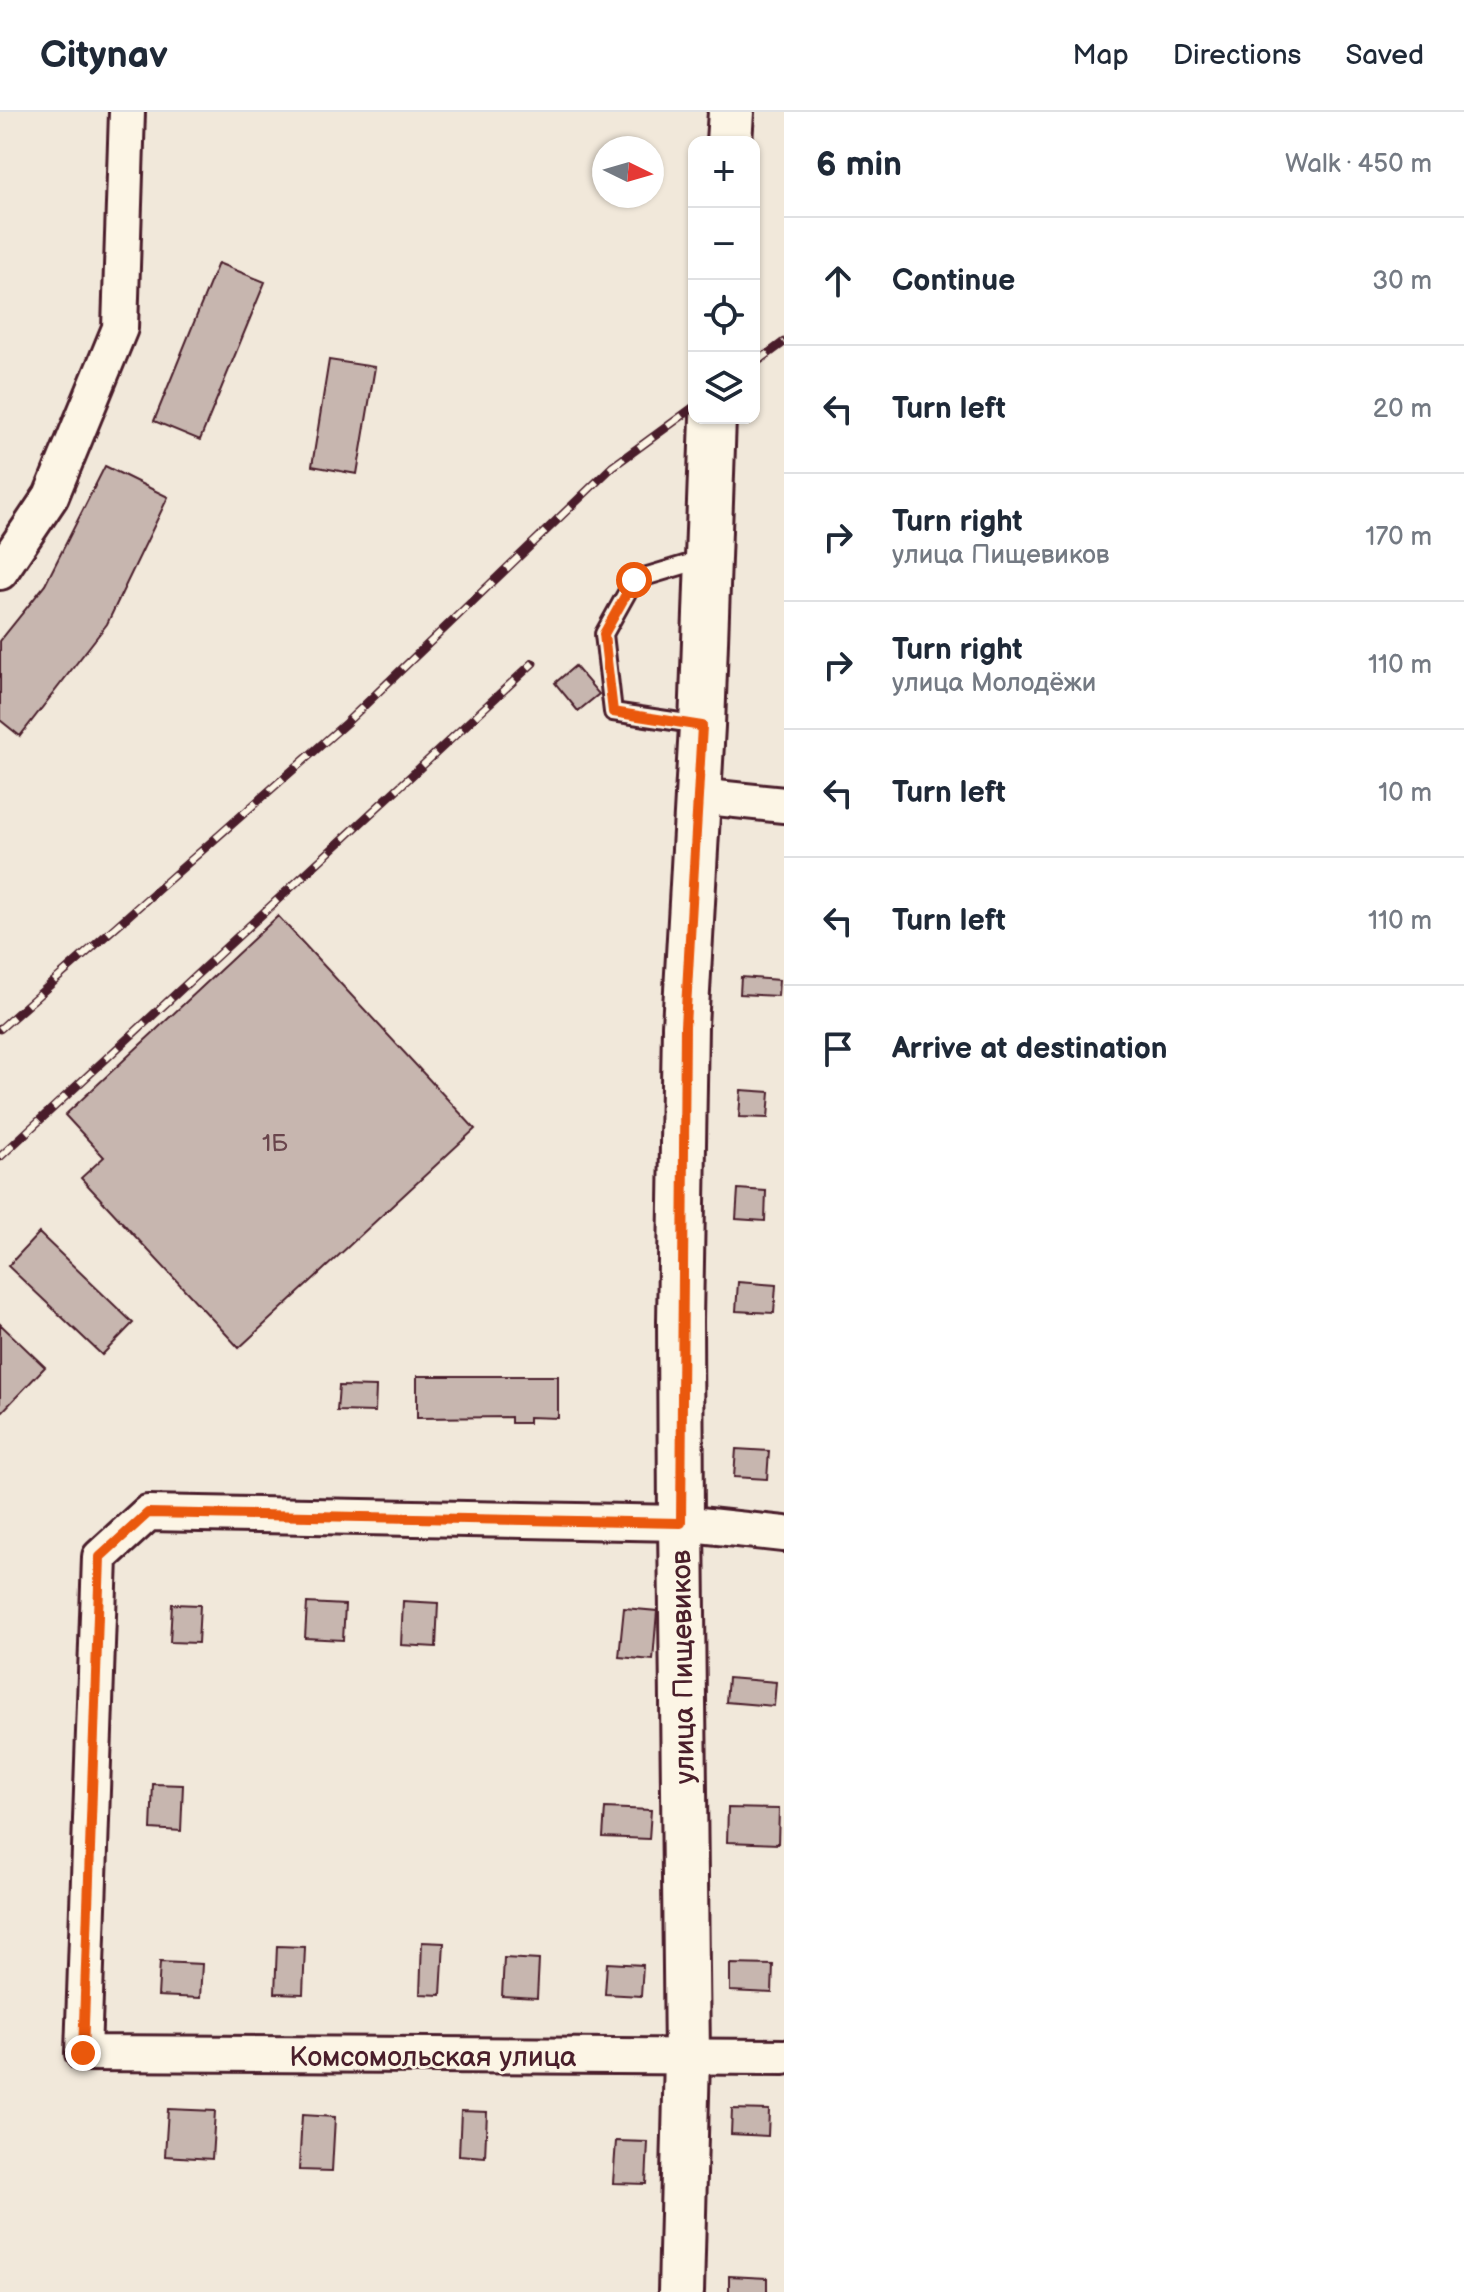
<!DOCTYPE html>
<html lang="en">
<head>
<meta charset="utf-8">
<style>
  :root { --surface:#fff; --page:#f6f6f7; --text:#1f2937; --muted:#747a83; --line:#e0e1e3 }
  body { margin:0; font-family:"Balsamiq Sans",sans-serif; background:var(--page); color:var(--text) }
  .controls { position:absolute; right:24px; top:24px; display:grid; overflow:hidden; border-radius:16px; box-shadow:0 2px 6px #0004 }
  .controls button { width:72px; height:72px; display:grid; place-items:center; padding:0; border:0; border-bottom:2px solid var(--line); background:var(--surface); color:var(--text); font:40px sans-serif }
  .compass { position:absolute; left:592px; top:24px; width:72px; height:72px; border-radius:50%; background:var(--surface); box-shadow:0 2px 6px #0004; rotate:95deg }
  .stop { position:absolute; width:24px; height:24px; margin:-18px; border:6px solid #ea580c; border-radius:50%; background:#fff }
  .stop.end { background:#ea580c; border-color:#fff; box-shadow:0 2px 8px #0008 }
  .list { margin:0; padding:0; list-style:none }
  h2 { display:flex; justify-content:space-between; align-items:center; height:104px; margin:0; padding:0 32px; font-size:34px }
  h2 small { font-size:26px; font-weight:400; color:var(--muted) }
  .list li { display:grid; grid-template-columns:52px 1fr auto; gap:24px; align-items:center; box-sizing:border-box; height:128px; padding:0 32px; border-top:2px solid var(--line) }
  .list b { display:block; font-size:30px; white-space:nowrap }
  .list p { margin:0; font-size:26px; white-space:nowrap; color:var(--muted) }
  .list em { font-size:26px; font-style:normal; color:var(--muted) }
  .icon { flex:none; width:44px; height:44px; fill:none; stroke:currentColor; stroke-width:2; stroke-linecap:round; stroke-linejoin:round }
  .map { position:relative; flex:none; width:784px; height:2180px; overflow:hidden }
  header { display:flex; align-items:center; gap:48px; box-sizing:border-box; height:112px; padding:0 40px; background:var(--surface); border-bottom:2px solid var(--line) }
  header strong { font-size:38px }
  nav { display:flex; gap:44px; margin-inline-start:auto; font-size:28px }
  main { display:flex }
  aside { flex:1; background:var(--surface) }
  .map>svg:first-child { display:block }
  .building { fill:#c7b6af; stroke:#4a1f2b; stroke-width:2 }
  .lines { fill:none; stroke-linecap:round; stroke-linejoin:round }
  .lane-casing { stroke:#4a1f2b; stroke-width:22 }
  .street-casing { stroke:#4a1f2b; stroke-width:40 }
  .secondary-casing { stroke:#4a1f2b; stroke-width:50 }
  .lane { stroke:#fcf5e5; stroke-width:16 }
  .street { stroke:#fcf5e5; stroke-width:34 }
  .secondary { stroke:#fcf5e5; stroke-width:44 }
  .rail-casing { stroke:#4a1f2b; stroke-width:9 }
  .rail { stroke:#fcf5e5; stroke-width:6; stroke-dasharray:18; stroke-linecap:butt }
  .route { stroke:#ea580c; stroke-width:10 }
  .labels { text-anchor:middle; stroke-width:6; stroke-linejoin:round; paint-order:stroke }
  .number-label { font-size:24px; fill:#69454c }
  .street-label { font-size:28px; fill:#4a1f2b; stroke:#fcf5e5 }
</style>
</head>
<body>
<header>
<strong>Citynav</strong>
<nav><a>Map</a><a>Directions</a><a>Saved</a></nav>
</header>
<main>
<div class="map">
<svg width="784" height="2180" viewBox="0 0 784 2180">
  <rect width="100%" height="100%" fill="#f1e8da"/>
  <filter id="ink" filterUnits="userSpaceOnUse"><feTurbulence type="fractalNoise" baseFrequency=".0125" numOctaves="2"/><feDisplacementMap in="SourceGraphic" scale="16" xChannelSelector="R" yChannelSelector="G"/><feConvolveMatrix kernelMatrix="1 2 1 2 8 2 1 2 1" color-interpolation-filters="sRGB"/></filter>
  <g filter="url(#ink)">
    <path class="building" d="M218 151 265 170 200 328 154 309Z
      M329 248 375 255 357 362 312 354Z
      M105 354 168 385 107 512 20 624 0 608V529L45 473Z
      M575 554 599 582 578 599 555 571Z
      M278 804 475 1017 239 1236 81 1066 104 1045 65 1003Z
      M741 865 779 868 778 884 740 882Z
      M741 978 770 980 768 1006 739 1005Z
      M738 1077 766 1079 765 1109 736 1107Z
      M39 1121 133 1211 102 1243 8 1154Z
      M738 1170 776 1173 774 1201 736 1199Z
      M0 1212 45 1255 0 1302Z
      M417 1264H558V1306L529 1305V1311H511V1305L417 1306Z
      M339 1274 376 1275 375 1300 337 1299Z
      M736 1337 769 1339 767 1367 734 1365Z
      M403 1489 438 1491 436 1535 401 1533Z
      M307 1491 345 1493 343 1528 305 1526Z
      M172 1492 200 1493 198 1531 170 1530Z
      M624 1496 657 1499 653 1548 619 1545Z
      M728 1566 776 1570 774 1594 726 1590Z
      M153 1672 183 1673 181 1719 151 1717Z
      M605 1696 651 1698 649 1727 603 1725Z
      M728 1696 779 1697 778 1732 727 1730Z
      M422 1830 444 1831 441 1883 420 1882Z
      M277 1834 305 1835 303 1882 275 1881Z
      M504 1846 539 1848 537 1886 502 1884Z
      M160 1850 202 1852 200 1886 158 1884Z
      M607 1851 643 1853 641 1884 605 1882Z
      M730 1852 773 1853 772 1881 730 1879Z
      M168 1997 215 1999 212 2047 165 2044Z
      M732 1997 769 1998 768 2024 731 2022Z
      M461 1999 487 2000 485 2045 459 2043Z
      M302 2003 335 2005 332 2059 299 2058Z
      M616 2029 648 2030 646 2072 613 2071Z
      M729 2164 767 2166V2180H729Z"/>
    <g class="lines">
      <g class="lane-casing">
        <path id="lane" d="M700 613 613 600 604 522 634 468 704 447"/>
      </g>
      <g class="street-casing">
        <path id="street" d="M0 460 51 384 120 216 127 0
          M697 684 784 693
          M784 1422 681 1411 148 1401 100 1445 83 1941 784 1945"/>
      </g>
      <g class="secondary-casing">
        <path id="secondary" d="M729 30 731 0
          M681 2180 687 1945 681 1411 680 1209 685 914 702 614 713 306"/>
      </g>
      <use href="#lane" class="lane"/>
      <use href="#street" class="street"/>
      <use href="#secondary" class="secondary"/>
      <g class="rail-casing">
        <path id="rail" d="M754 252 784 230
          M0 917 346 611 612 355 694 295
          M0 1045 533 551"/>
      </g>
      <use href="#rail" class="rail"/>
    </g>
  </g>
  <g class="lines" filter="url(#ink)">
    <path class="route" d="M83 1941 100 1445 148 1401 681 1411 685 914 702 614 613 600 604 522 634 468"/>
  </g>
  <g class="labels">
    <g class="number-label">
      <text x="275" y="1039">1Б</text>
    </g>
    <g class="street-label">
      <text transform="translate(682 1555) rotate(-91)" y="10">улица Пищевиков</text>
      <text x="433" y="1954">Комсомольская улица</text>
    </g>
  </g>
</svg>
<div class="controls">
<button>+</button>
<button>−</button>
<button><svg class="icon" aria-label="locate" viewBox="0 0 24 24"><circle cx="12" cy="12" r="6"/><path d="M12 2v4M12 18v4M2 12h4M18 12h4"/></svg></button>
<button><svg class="icon" aria-label="layers" viewBox="0 0 24 24"><path d="M12 4l9 5-9 5-9-5zM3 14l9 5 9-5"/></svg></button>
</div>
<svg class="compass" viewBox="-18 -18 36 36"><path d="M0-13l5 13h-10z" fill="#e53935"/><path d="M0 13l5-13h-10z" fill="#747a83"/></svg>
<div class="stop" style="left:634px;top:468px"></div>
<div class="stop end" style="left:83px;top:1941px"></div>
</div>
<aside>
<h2>6 min<small>Walk · 450 m</small></h2>
<ul class="list">
<li><svg class="icon" aria-label="ahead" viewBox="0 0 24 24"><path d="M12 20V5M6 11l6-6 6 6"/></svg><div><b>Continue</b></div><em>30 m</em></li>
<li><svg class="icon" aria-label="left" viewBox="0 0 24 24"><path d="M17 20v-9H6M10 6l-5 5 5 5"/></svg><div><b>Turn left</b></div><em>20 m</em></li>
<li><svg class="icon" aria-label="right" viewBox="0 0 24 24"><path d="M7 20v-9h11M14 6l5 5-5 5"/></svg><div><b>Turn right</b><p>улица Пищевиков</p></div><em>170 m</em></li>
<li><svg class="icon" aria-label="right" viewBox="0 0 24 24"><path d="M7 20v-9h11M14 6l5 5-5 5"/></svg><div><b>Turn right</b><p>улица Молодёжи</p></div><em>110 m</em></li>
<li><svg class="icon" aria-label="left" viewBox="0 0 24 24"><path d="M17 20v-9H6M10 6l-5 5 5 5"/></svg><div><b>Turn left</b></div><em>10 m</em></li>
<li><svg class="icon" aria-label="left" viewBox="0 0 24 24"><path d="M17 20v-9H6M10 6l-5 5 5 5"/></svg><div><b>Turn left</b></div><em>110 m</em></li>
<li><svg class="icon" aria-label="arrive" viewBox="0 0 24 24"><path d="M6 21V4h12l-3 4 3 4H6"/></svg><div><b>Arrive at destination</b></div></li>
</ul>
</aside>
</main>
</body>
</html>
